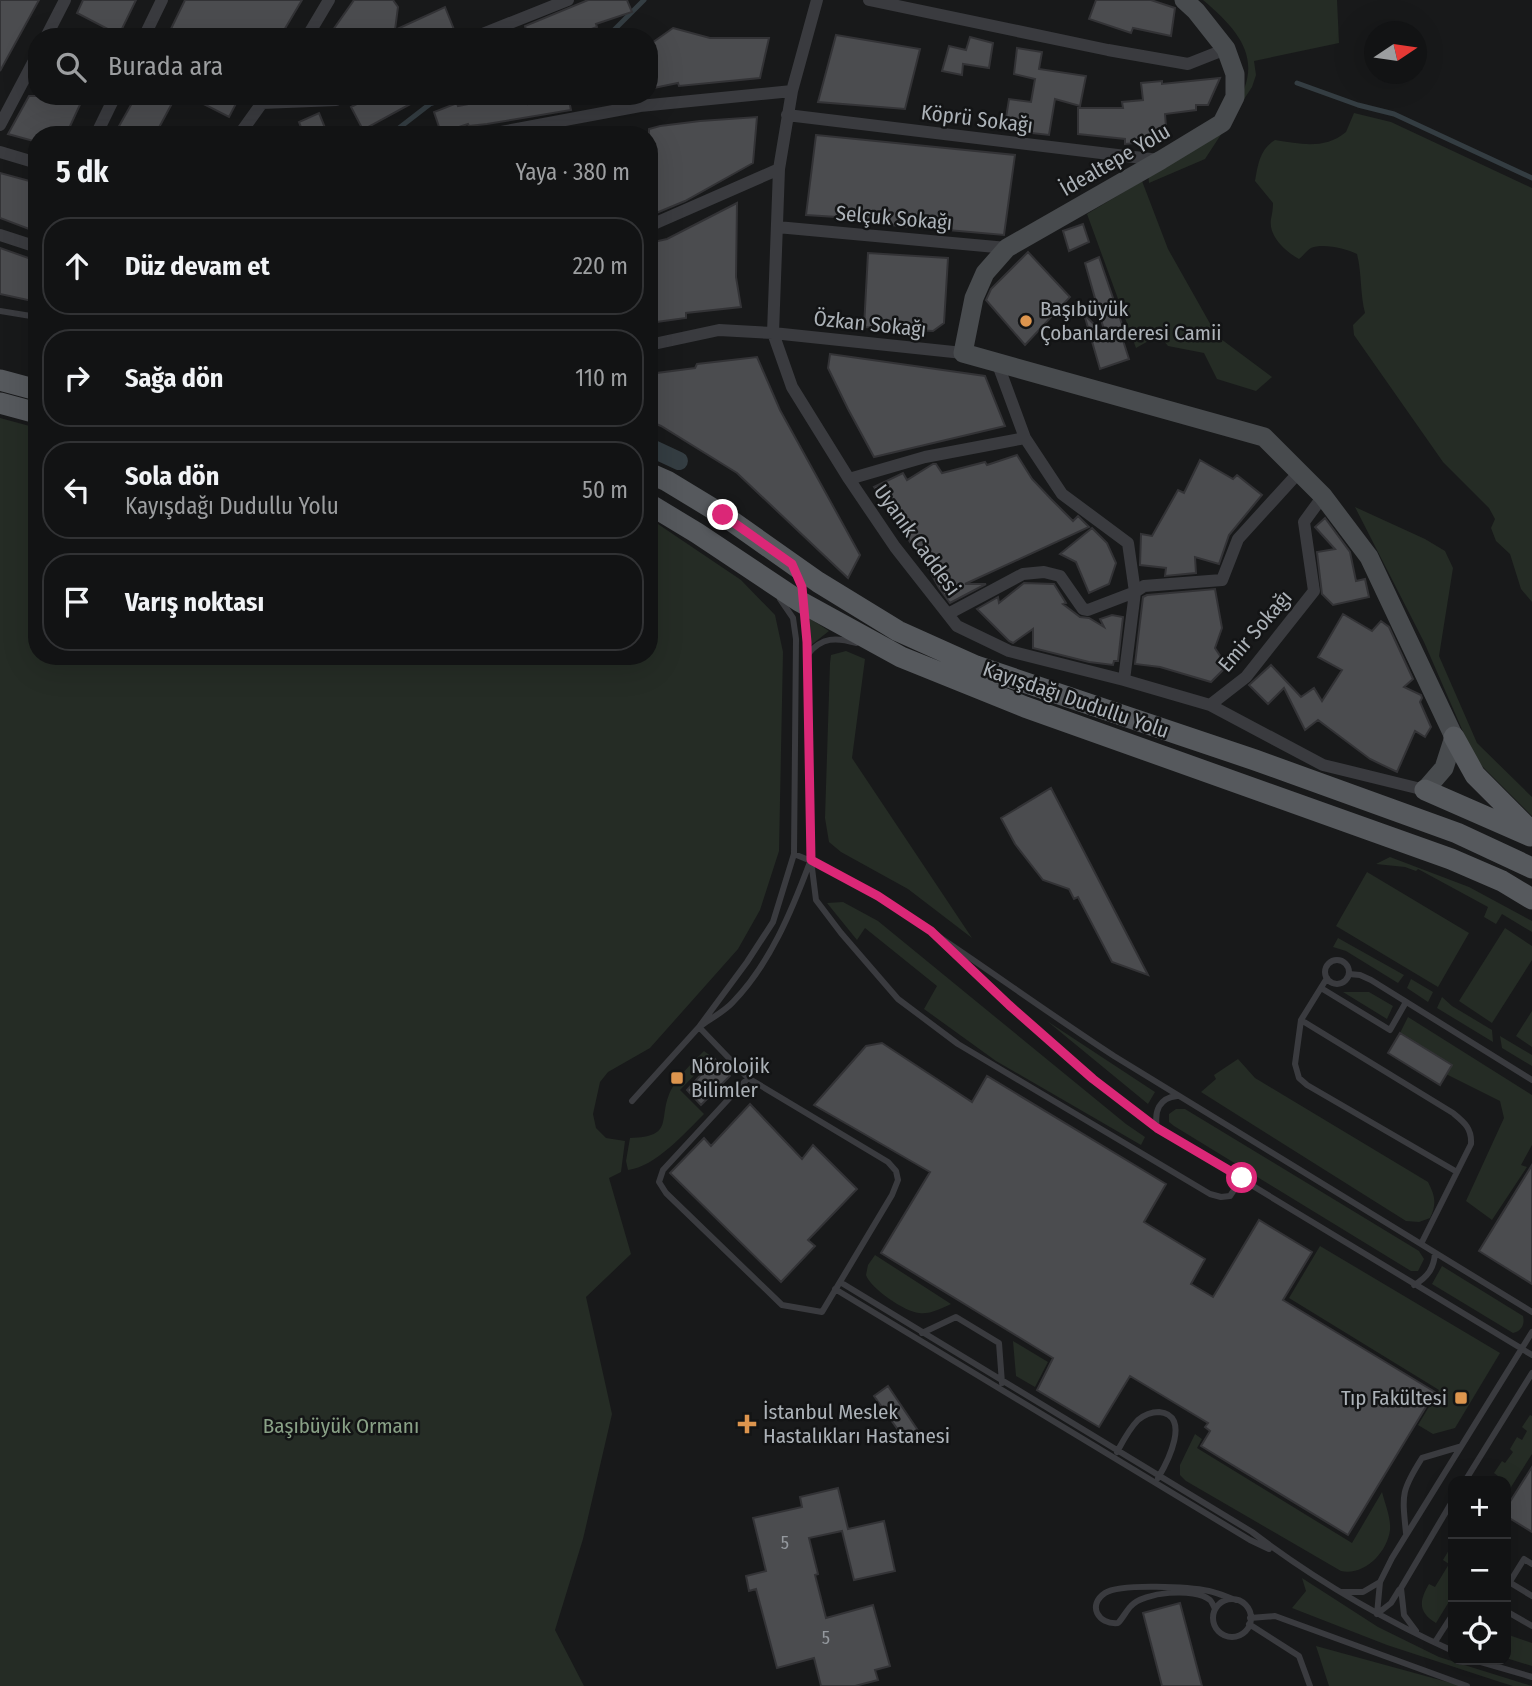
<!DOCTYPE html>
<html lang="tr">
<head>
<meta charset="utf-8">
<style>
  :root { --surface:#121314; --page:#1f2022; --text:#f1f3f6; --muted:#9c9ea0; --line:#313234 }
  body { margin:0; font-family:"Fira Sans Condensed",sans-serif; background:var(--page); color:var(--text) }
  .controls { position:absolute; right:21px; bottom:21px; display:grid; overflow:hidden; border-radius:14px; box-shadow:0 7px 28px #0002 }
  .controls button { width:63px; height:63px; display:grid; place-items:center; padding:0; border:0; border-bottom:2px solid var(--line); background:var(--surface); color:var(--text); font:35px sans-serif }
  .compass { position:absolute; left:1364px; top:21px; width:63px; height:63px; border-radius:50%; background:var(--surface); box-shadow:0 7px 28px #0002; rotate:77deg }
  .stop { position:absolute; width:21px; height:21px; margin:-16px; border:5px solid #db2777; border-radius:50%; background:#fff }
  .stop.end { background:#db2777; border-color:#fff; box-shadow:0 2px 7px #0008 }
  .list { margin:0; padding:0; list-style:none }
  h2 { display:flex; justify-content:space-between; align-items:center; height:91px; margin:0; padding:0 28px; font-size:30px }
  h2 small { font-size:23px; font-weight:400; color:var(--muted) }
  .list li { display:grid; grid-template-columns:46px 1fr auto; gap:21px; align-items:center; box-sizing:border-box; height:98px; margin:0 14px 14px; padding:0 14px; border:2px solid var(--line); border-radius:28px }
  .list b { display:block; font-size:26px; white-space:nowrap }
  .list p { margin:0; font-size:23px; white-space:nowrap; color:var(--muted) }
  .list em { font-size:23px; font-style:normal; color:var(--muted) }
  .icon { flex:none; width:38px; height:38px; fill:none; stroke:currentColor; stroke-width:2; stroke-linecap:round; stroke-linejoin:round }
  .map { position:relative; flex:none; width:1532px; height:1686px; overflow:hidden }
  .search { position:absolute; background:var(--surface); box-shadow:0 7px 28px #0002; left:28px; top:28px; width:630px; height:77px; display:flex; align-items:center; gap:18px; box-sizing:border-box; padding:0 24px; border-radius:28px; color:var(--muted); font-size:26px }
  .panel { position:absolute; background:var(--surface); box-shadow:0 7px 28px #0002; left:28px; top:126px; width:630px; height:539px; border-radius:28px }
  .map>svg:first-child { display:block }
  .green { fill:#252c25 }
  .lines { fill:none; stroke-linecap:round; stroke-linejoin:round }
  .stream { stroke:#343d42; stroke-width:5 }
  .canal { stroke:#343d42; stroke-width:18 }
  .building { fill:#4b4c4f; stroke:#333336; stroke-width:2 }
  .service { stroke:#3a3b3f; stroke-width:6 }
  .minor { stroke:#3a3b3f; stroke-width:12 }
  .secondary { stroke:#484b4e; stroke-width:19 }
  .primary { stroke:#56595d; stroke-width:21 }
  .route { stroke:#db2777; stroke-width:9 }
  .poi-dot { fill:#dd954e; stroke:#131415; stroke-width:2.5 }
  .labels { text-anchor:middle; stroke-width:5; stroke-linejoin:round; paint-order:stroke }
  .number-label { font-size:18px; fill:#94989e }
  .street-label { font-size:21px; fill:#acb2b8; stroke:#131415 }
  .poi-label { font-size:21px; fill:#acb2b8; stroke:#131415; text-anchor:start }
  .park-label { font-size:21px; fill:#89a186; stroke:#131415 }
</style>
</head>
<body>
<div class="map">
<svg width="1532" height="1686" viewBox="0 0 1532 1686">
  <rect width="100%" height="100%" fill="#18191a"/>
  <path class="green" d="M1203 0H1337L1339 43 1254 61 1256 75 1252 87 1205 159 1149 183 1148 173C1169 158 1190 143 1211 128 1218 123 1228 118 1232 111 1266 63 1242 33 1203 0Z
    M1354 113 1391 122 1532 188V602L1521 589 1510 554 1496 541 1491 528 1495 519 1489 508 1443 462 1354 335 1353 325 1365 313C1360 294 1362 274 1357 254 1346 249 1324 243 1311 248 1307 250 1303 256 1299 259 1286 252 1268 236 1271 219 1272 214 1273 209 1273 203L1255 181C1258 164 1260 149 1275 140 1301 144 1324 150 1346 132Z
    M1142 181 1168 249 1217 336 1272 377 1256 391 1217 379 1204 353 1168 346 1159 335 1136 348 1087 214Z
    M0 418 37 428V656H649V518L741 580 775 615 783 652 779 851 760 910 738 949 650 1048 608 1072 600 1082 593 1114 596 1128 606 1138 625 1141 621 1172 609 1178 631 1254 586 1297 612 1414 583 1539 555 1630 584 1686H0Z
    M1355 507 1425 539 1445 551 1453 568 1439 656 1477 743 1532 797V816L1482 766 1471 750 1424 642Z
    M809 618 829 631 810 646Z
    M846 651 865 659 852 758 972 938 908 889 841 852 829 842 825 818 830 663 831 655Z
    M1390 857 1469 887 1532 921V932L1502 914 1496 924 1484 917 1488 907 1418 869 1416 871 1405 867 1376 864Z
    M1367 872 1469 933 1438 987 1336 926Z
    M843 902 878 921 1126 1124 1145 1137 1141 1145 996 1061 924 1009 937 986 865 928 857 940 827 903Z
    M1505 928 1532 946V960L1492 1023 1459 1001Z
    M1338 938 1404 975 1398 983 1346 951 1333 947Z
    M1411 979 1433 992 1428 1002 1407 988Z
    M1343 992H1369L1393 1006 1387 1019Z
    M1442 997 1452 1006 1492 1030 1493 1042 1437 1008Z
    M1532 1011V1047L1516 1036Z
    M1408 1017 1532 1095V1145L1521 1165 1527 1167 1492 1220 1466 1201 1504 1118 1500 1101 1446 1074 1452 1065 1400 1033Z
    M1047 1021 1155 1092 1148 1104Z
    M1500 1036 1532 1055V1066L1502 1048Z
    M704 1051 712 1057 680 1090 704 1114C685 1133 655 1167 628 1170L626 1161 630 1138C676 1137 657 1118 671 1090 679 1075 692 1063 704 1051Z
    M1238 1059 1255 1078 1428 1182C1435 1196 1437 1203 1430 1218L1419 1222 1406 1221 1201 1092 1216 1079 1214 1075Z
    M1176 1109H1185L1419 1251 1424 1259 1418 1271H1411L1174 1126 1169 1122V1114Z
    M1320 1246 1500 1353 1455 1428 1433 1434 1418 1425 1439 1390 1289 1298Z
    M875 1255 951 1304C942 1308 929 1315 919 1313 905 1312 870 1288 866 1275L868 1265Z
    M1442 1266 1523 1316C1525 1324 1522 1331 1513 1333L1432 1284Z
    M1013 1341 1048 1362 1035 1387 1016 1376Z
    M1530 1415 1532 1416V1454L1506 1495V1481H1495L1498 1476 1494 1473 1502 1461 1505 1463 1513 1452 1510 1449 1517 1437 1522 1440 1527 1431 1522 1427Z
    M1195 1434 1202 1439 1197 1448 1352 1543 1382 1492C1385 1504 1391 1517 1390 1530 1387 1553 1364 1576 1341 1571L1186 1481 1180 1475V1465Z
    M1449 1550 1453 1552V1595L1436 1623C1418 1612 1419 1601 1429 1584L1435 1587 1449 1564 1443 1560Z
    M1302 1578 1378 1627 1439 1657 1532 1686H1513L1500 1682 1387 1645 1292 1608 1306 1591Z
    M1506 1634 1532 1643V1666L1506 1658Z
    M1316 1646 1462 1686H1329Z"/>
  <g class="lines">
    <path class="stream" d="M607 37 644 0
      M1297 83 1358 105 1394 114 1532 178
      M390 135 430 104 453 96"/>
    <path class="canal" d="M649 447 679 461"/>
  </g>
  <path class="building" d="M0 0H39L0 71Z
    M83 0H136L119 35 77 13Z
    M185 0H302L280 37H167Z
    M354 0H393L398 7 395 30 445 7 457 37H328Z
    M588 0H627L632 12 596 24 597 27 570 37H528L525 26Z
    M1096 0H1151L1175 8 1171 36 1133 28 1131 33 1089 19Z
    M673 28 710 38H769L760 78 679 86 678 83 649 89V45Z
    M836 35 920 49 905 109 818 102Z
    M970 37 993 43 989 68 963 64 962 75 942 71 949 46 966 50Z
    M1017 48 1042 52 1039 69 1086 76 1080 106 1055 99 1049 135 1004 130 1009 99 1031 102 1035 79 1014 74Z
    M1220 78 1208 105H1196V110L1165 114 1167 140 1125 144V139L1078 134V108H1123L1122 102 1143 100 1141 83 1162 81V84Z
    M29 96H84L66 135H37V142L8 134Z
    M136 96H176L155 135H114Z
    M188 96H240L229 117Z
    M372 96H425L363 130 351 107Z
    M508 96H525L528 104 542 99 541 96H568L571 110 487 124 469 126 468 124 441 133 434 112 457 103 458 106Z
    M319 113 328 135H304L299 122Z
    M757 117 753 163 685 201 649 216V129L660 126 700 121Z
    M816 135 1015 155 1004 235 868 223V219L806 215Z
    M0 173 37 183V232L0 218Z
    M737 203 736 277 741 307 686 313V318L649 323V243L667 239Z
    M1083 224 1089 242 1069 251 1063 231Z
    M0 248 37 261V302L0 294Z
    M1028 252 1070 297 1025 345 986 300 991 289Z
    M868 253 948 258 944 323 933 331 864 327Z
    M1099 257 1124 330 1120 331 1129 359 1100 369 1084 314 1106 337 1085 263Z
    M830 354 985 376 1005 426 874 457 848 409 828 368Z
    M757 357 780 410 860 555 848 578 737 473 661 426 649 421V374L695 368 697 364Z
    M1017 455 1032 479 1051 499 1073 521 1078 516 1089 527 965 584H986L950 603 939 588 918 550 916 551 874 487 903 473 907 480 933 464H936L942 473 985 462 987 465Z
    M1200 460 1233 479 1237 475 1262 495 1229 535 1219 564 1195 557 1196 573 1165 576 1166 568 1140 565 1141 534 1152 536 1178 490 1184 493Z
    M1325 518 1350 552 1356 581 1365 579 1369 597 1333 605 1322 594 1317 552 1335 549 1315 527Z
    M1092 528 1107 543 1116 563 1109 584 1089 593 1076 562 1060 554Z
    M1024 583 1054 584 1066 603 1063 604 1080 617 1089 618 1104 627 1100 619 1112 615 1123 617 1118 661H1114L1113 665 1089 662 1033 648V629L1013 643 1009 641 977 609 998 597 999 603Z
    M1215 589 1222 628 1215 648 1227 666 1211 682 1160 667 1135 664 1143 597 1147 595Z
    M1343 614 1372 631 1381 621 1389 627 1413 679 1404 687 1421 695 1422 698 1420 702 1431 727 1425 737 1415 731 1397 772 1370 759 1318 720 1305 730 1284 688 1268 704 1249 685 1271 665 1301 697 1314 688 1322 701 1342 670 1318 657Z
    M1051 788 1148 975 1112 962 1078 897 1074 899 1069 889 1043 880 1015 844 1001 818Z
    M1400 1033 1452 1065 1440 1085 1388 1053Z
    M882 1043 972 1102 987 1076 1166 1184 1144 1222 1205 1259 1191 1284 1213 1297 1259 1220 1312 1252 1283 1300 1435 1392 1348 1535 1201 1446 1210 1431 1205 1427 1208 1423 1130 1376 1099 1427 1037 1390 1053 1358 881 1253 930 1172 814 1105 866 1046Z
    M715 1059 730 1076 701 1105 687 1090Z
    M750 1104 802 1159 813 1145 857 1189 808 1240 815 1246 781 1282 670 1173 704 1138 711 1146Z
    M1532 1165V1284L1479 1251Z
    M888 1386 919 1432 906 1441 874 1396Z
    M1532 1467V1532L1506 1516V1508Z
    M838 1488 848 1529 884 1521 895 1571 854 1580 842 1531 809 1538 818 1574 815 1575 826 1618 873 1605 890 1666 875 1670 878 1680 855 1686H821L814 1658 777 1668 756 1589 749 1591 746 1576 766 1571 753 1518 802 1507 800 1497Z
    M1180 1603 1202 1686H1162L1143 1613Z"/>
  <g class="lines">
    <path class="service" d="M0 311 37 317
      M804 609 807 642 811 860 816 900 841 933 898 999 958 1044 1210 1194 1221 1197 1230 1196 1242 1178
      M808 654C822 637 836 637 856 643
      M794 854C839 871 880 898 920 924 985 967 1048 1013 1114 1056L1532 1312
      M945 944 1009 1005 1093 1079 1157 1128 1532 1355
      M1325 972a12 12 0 1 1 24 0a12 12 0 1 1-24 0Z
      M1349 974 1360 975 1371 980 1532 1080
      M1327 978 1301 1020 1295 1064 1299 1078 1307 1085 1457 1172
      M1321 988 1390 1030 1406 1002
      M1301 1020 1453 1113C1464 1122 1472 1128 1471 1144L1421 1244
      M702 1025C713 1017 725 1011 733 1002 770 964 792 910 810 862
      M699 1027 748 1078 888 1162 896 1171 898 1180 892 1195 822 1312 782 1305 666 1193 659 1182 663 1170 748 1078
      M632 1101 699 1027 747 962 773 922 794 854 796 639 793 618 780 599
      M1157 1128C1154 1111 1159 1098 1177 1096
      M840 1282 1252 1532C1314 1579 1382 1619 1453 1651
      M1414 1285C1428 1277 1434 1268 1435 1253
      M835 1289 1250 1540 1269 1549
      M922 1333 956 1317 999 1343 1002 1383
      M1117 1452C1123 1441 1129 1429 1138 1420 1144 1415 1151 1412 1159 1412 1192 1415 1167 1463 1158 1478
      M1465 1481 1532 1373
      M1506 1532 1508 1528
      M1406 1533C1402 1494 1401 1491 1422 1458L1459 1447
      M1509 1582 1532 1596
      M1506 1588 1524 1559 1532 1564
      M1342 1592H1363L1380 1582
      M1213 1618a19 19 0 1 1 38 0a19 19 0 1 1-38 0Z
      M1215 1609C1214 1607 1212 1602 1210 1600 1195 1587 1143 1592 1131 1606 1126 1611 1123 1618 1118 1623 1098 1625 1087 1605 1105 1593 1120 1583 1191 1587 1209 1591 1218 1593 1227 1597 1236 1600
      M1506 1611 1532 1626
      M1377 1614 1380 1582 1392 1558 1532 1332
      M1377 1614 1391 1603 1399 1590
      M1250 1618 1275 1616 1467 1686
      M1249 1624 1299 1656 1310 1686
      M1416 1631 1404 1615 1401 1588 1453 1500
      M1435 1642 1453 1614
      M1474 1660 1532 1677"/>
    <path class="minor" d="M817 0 792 91 779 169 773 333 792 387 849 479 895 547 957 626 1009 651 1124 680 1210 705 1323 765 1425 790
      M869 0 1108 50 1188 64 1226 49
      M46 37 65 0
      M144 37 162 0
      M307 37 329 0
      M475 37 568 0
      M267 96 262 103 336 100 345 96
      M787 115 1159 160
      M0 125 37 55
      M96 135 115 96
      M239 135 262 103
      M485 135 640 106 792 91
      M0 152 37 163
      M649 226 779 169
      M777 227 1007 248
      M0 235 37 247
      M649 345 719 330 773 333 963 353
      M997 362 1025 438 1062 494 1128 543 1135 592 1124 680
      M849 479 925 457 1025 438
      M948 614 1023 574 1044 572 1060 576 1083 609 1088 610 1135 592 1144 586 1222 580 1238 539 1300 471
      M1210 705 1246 677 1314 591 1304 522 1323 496"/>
    <path class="secondary" d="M1184 0 1196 11 1226 49 1235 74V97L1222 123 1161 160 1007 248 985 273 974 298 963 353 1264 437 1323 496 1369 557 1454 737 1444 768 1425 790"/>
    <path class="primary" d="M0 380 37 390
      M0 403 37 413
      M649 473 667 481 723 515 818 582 898 631 976 666 1255 760 1457 833 1532 868
      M649 504 697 533 799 601 901 657 1025 707 1451 859 1502 881 1532 899
      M1454 737 1475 775 1532 832
      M1425 790 1530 836"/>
  </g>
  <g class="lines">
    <path class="route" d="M723 515 792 564 802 587 807 642 811 860 878 896 931 931 1009 1005 1093 1079 1157 1128 1242 1178"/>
  </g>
  <g class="poi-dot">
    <circle cx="1026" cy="321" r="7"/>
    <rect x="670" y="1071" width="14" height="14" rx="3.5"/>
    <rect x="1454" y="1391" width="14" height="14" rx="3.5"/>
    <path d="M743.5 1413.5h7v7h7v7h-7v7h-7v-7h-7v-7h7z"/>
  </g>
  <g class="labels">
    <g class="number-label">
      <text x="785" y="1549">5</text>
      <text x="826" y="1644">5</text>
    </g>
    <g class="street-label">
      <text transform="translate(977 119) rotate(7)" y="7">Köprü Sokağı</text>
      <text transform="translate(1115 160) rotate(-30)" y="7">İdealtepe Yolu</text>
      <text transform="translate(894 218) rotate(5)" y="7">Selçuk Sokağı</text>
      <text transform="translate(870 324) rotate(6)" y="7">Özkan Sokağı</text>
      <text transform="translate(917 540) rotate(54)" y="7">Uyanık Caddesi</text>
      <text transform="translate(1255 631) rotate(-49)" y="7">Emir Sokağı</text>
      <text transform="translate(1076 700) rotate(19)" y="7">Kayışdağı Dudullu Yolu</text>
    </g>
    <g class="poi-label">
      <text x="1040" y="316">Başıbüyük<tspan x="1040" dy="24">Çobanlarderesi Camii</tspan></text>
      <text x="691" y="1073">Nörolojik<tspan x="691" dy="24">Bilimler</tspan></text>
      <text x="1447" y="1405" text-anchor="end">Tıp Fakültesi</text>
      <text x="763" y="1419">İstanbul Meslek<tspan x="763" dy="24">Hastalıkları Hastanesi</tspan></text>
    </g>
    <g class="park-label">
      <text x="341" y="1433">Başıbüyük Ormanı</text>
    </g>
  </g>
</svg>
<div class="controls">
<button>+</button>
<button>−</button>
<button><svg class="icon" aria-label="locate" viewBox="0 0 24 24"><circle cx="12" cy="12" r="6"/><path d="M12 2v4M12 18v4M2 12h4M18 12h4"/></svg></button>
</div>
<svg class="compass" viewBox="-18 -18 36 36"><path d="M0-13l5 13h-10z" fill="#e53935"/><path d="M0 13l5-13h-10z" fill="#9c9ea0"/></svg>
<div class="stop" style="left:1242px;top:1178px"></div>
<div class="stop end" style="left:723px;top:515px"></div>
<div class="search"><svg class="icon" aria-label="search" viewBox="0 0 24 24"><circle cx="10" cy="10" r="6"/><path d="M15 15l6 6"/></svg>Burada ara</div>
<section class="panel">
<h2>5 dk<small>Yaya · 380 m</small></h2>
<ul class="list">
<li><svg class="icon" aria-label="ahead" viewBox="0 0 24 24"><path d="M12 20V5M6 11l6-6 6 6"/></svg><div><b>Düz devam et</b></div><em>220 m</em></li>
<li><svg class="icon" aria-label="right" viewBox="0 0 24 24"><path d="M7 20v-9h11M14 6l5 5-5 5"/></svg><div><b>Sağa dön</b></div><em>110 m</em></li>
<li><svg class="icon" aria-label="left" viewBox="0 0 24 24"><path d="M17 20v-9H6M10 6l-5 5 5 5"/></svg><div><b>Sola dön</b><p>Kayışdağı Dudullu Yolu</p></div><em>50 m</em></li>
<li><svg class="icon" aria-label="arrive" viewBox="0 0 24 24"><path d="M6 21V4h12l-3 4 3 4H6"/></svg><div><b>Varış noktası</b></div></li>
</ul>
</section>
</div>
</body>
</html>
